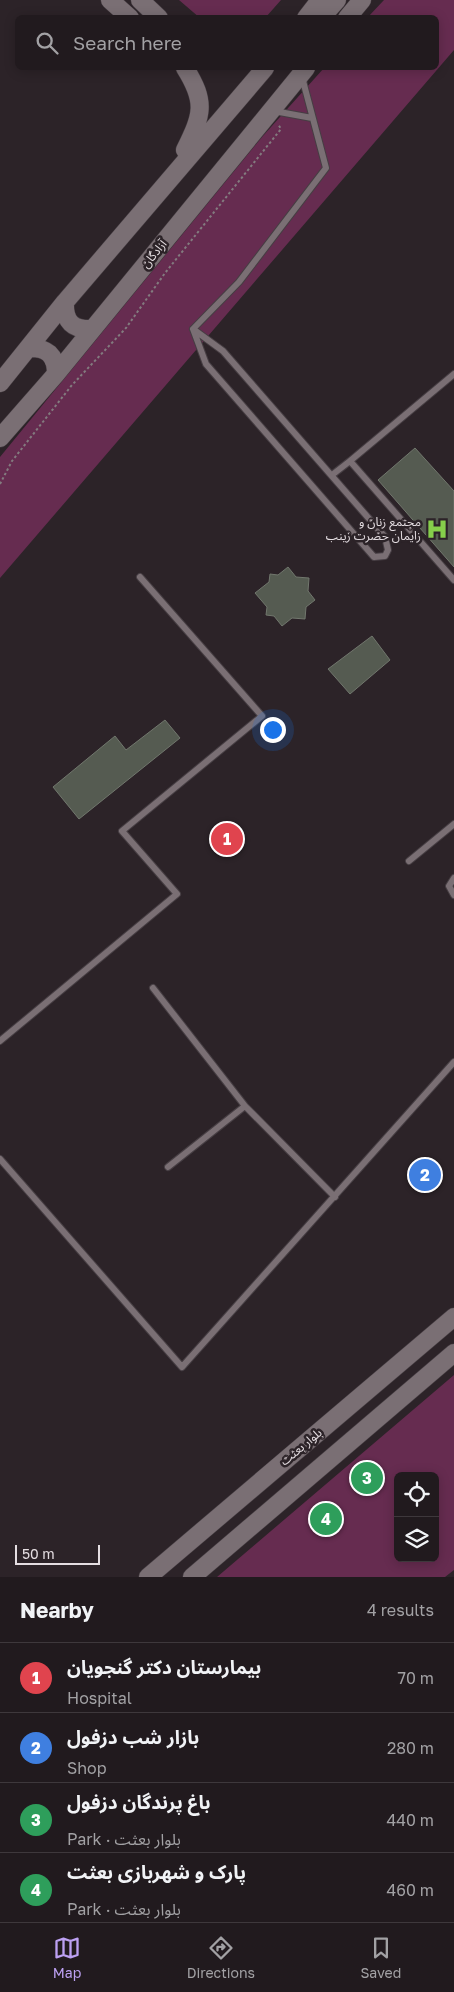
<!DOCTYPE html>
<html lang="en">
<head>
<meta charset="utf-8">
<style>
  :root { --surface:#211a1e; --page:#2d272b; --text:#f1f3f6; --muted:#a2a1a4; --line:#3e383c; --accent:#bca0f2 }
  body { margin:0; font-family:"Golos Text","Noto Sans Arabic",sans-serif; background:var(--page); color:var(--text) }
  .controls { position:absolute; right:15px; bottom:15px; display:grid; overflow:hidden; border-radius:8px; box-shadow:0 2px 12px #0003 }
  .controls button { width:45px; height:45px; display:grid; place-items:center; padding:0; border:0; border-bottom:1px solid var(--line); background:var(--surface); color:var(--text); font:25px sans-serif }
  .scale { position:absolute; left:15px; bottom:12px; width:85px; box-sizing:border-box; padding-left:5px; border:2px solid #e5dee2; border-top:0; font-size:14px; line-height:18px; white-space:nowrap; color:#e5dee2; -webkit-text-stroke:4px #2c2328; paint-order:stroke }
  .you { position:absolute; left:272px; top:729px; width:18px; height:18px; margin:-12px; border:4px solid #fff; border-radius:50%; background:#1a73e8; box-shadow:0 0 0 8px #1a73e833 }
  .badge { display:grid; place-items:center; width:32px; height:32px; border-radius:50%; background:var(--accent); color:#fff; font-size:16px; font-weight:700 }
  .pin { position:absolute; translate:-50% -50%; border:2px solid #fff; box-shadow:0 1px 5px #0006 }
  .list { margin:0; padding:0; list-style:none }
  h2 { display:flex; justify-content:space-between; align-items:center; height:65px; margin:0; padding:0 20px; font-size:21px }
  h2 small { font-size:16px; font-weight:400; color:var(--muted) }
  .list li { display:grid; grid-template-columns:32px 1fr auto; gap:15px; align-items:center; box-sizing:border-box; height:70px; padding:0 20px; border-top:1px solid var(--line) }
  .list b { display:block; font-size:19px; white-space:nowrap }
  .list p { margin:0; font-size:16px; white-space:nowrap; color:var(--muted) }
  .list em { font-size:16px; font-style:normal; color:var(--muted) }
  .icon { flex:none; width:28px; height:28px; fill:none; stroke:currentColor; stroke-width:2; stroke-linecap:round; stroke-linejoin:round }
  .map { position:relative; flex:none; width:454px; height:1577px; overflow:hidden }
  .search { position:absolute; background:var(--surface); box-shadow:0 2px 12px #0003; left:15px; right:15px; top:15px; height:55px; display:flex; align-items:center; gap:12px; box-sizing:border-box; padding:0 18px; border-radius:8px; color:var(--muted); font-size:19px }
  .sheet { height:345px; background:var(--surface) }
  nav { display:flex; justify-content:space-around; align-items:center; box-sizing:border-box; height:70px; border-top:1px solid var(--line); background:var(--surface); font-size:14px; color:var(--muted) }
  nav a { display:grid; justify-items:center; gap:2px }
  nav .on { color:var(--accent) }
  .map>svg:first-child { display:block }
  .green { fill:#662c50; fill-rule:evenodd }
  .building { fill:#555b51; stroke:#71776d }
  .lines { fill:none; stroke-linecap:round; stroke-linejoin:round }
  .lane-casing { stroke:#463e43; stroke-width:8 }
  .secondary-casing { stroke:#463e43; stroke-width:19 }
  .path { stroke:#837b7f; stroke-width:2; stroke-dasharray:2.5 2.5; stroke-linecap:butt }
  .lane { stroke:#7a6f74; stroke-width:6 }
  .secondary { stroke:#7a6f74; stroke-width:18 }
  .labels { text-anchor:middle; stroke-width:5; stroke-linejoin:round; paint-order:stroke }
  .street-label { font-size:12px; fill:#e5dee2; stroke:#2c2328 }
  .poi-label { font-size:12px; fill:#e5dee2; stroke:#2c2328; text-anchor:end }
</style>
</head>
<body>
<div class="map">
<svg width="454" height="1577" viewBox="0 0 454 1577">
  <rect width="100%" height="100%" fill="#2c2328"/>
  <path class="green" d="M179 0H281L266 17 200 18Z
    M384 0H454V50L0 578V457L262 137 324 68H436V18L368 17Z
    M454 1375V1570L445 1577H217ZM398 1476H435V1558H398Z"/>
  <path class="building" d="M415 448 454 491V567L378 480Z
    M288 567 296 577 309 578 308 591 315 600 306 607 305 619 292 618 282 626 274 616 266 615 267 607 255 593 269 582 270 574 278 575Z
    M372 636 390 660 350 694 328 669Z
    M165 720 180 738 79 819 53 787 115 736 126 750Z"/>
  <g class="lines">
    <g class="lane-casing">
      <path id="lane" d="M274 111 312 118
        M193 329 223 351 385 537 388 550 385 556 374 557 206 364Z
        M193 329 239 282 326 168 302 77
        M350 461 454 374
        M332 475 350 461 454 580
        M409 861 454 824
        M454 878 449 886 454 895
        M153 988 245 1106 335 1197
        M0 1041 177 894 122 831 262 716 140 577
        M0 1159 182 1367 454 1062
        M168 1167 245 1106"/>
    </g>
    <g class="secondary-casing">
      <path id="secondary" d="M110 0 130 18
        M140 0 159 18
        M306 18 320 0
        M321 18 337 0
        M347 18 362 0
        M185 68C207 103 202 115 185 150
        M65 302C64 322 73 330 92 329
        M28 348C47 347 56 355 56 374
        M0 383 65 302 265 68
        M0 438 56 374 306 68
        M148 1577 454 1317
        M192 1577 454 1353"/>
    </g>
    <path class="path" d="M0 484 12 461 72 385 126 328 165 273 281 129 278 124"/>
    <use href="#lane" class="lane"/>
    <use href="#secondary" class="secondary"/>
  </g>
  <defs>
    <g id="hospital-bare" transform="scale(1.725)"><path d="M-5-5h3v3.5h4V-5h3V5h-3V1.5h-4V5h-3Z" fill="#86cf4b" stroke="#2c2328" stroke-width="2.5" paint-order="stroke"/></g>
  </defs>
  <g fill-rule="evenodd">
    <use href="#hospital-bare" x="437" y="529"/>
  </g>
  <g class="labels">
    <g class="street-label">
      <text transform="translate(154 254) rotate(-51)" y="4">آزادگان</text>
      <text transform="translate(301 1447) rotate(-40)" y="4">بلوار بعثت</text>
    </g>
    <g class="poi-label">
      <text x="421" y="526">مجتمع زنان و<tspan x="421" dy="14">زایمان حضرت زینب</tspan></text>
    </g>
  </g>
</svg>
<div class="controls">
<button><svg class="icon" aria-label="locate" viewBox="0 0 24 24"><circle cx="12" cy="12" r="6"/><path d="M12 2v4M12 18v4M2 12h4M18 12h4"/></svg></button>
<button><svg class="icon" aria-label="layers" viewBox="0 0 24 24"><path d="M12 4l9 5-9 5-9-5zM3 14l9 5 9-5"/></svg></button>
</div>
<div class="scale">50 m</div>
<div class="you"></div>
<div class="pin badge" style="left:227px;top:839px;background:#e0444e">1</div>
<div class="pin badge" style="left:425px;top:1175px;background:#3f7fe0">2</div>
<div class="pin badge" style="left:367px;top:1478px;background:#2e9e5b">3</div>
<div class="pin badge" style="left:326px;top:1519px;background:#2e9e5b">4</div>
<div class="search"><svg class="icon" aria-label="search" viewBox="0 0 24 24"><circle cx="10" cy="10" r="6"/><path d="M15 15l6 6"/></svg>Search here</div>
</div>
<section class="sheet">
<h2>Nearby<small>4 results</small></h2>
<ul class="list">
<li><span class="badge" style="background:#e0444e">1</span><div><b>بیمارستان دکتر گنجویان</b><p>Hospital</p></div><em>70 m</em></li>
<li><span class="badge" style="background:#3f7fe0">2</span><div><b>بازار شب دزفول</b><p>Shop</p></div><em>280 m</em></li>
<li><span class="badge" style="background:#2e9e5b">3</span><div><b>باغ پرندگان دزفول</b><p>Park · بلوار بعثت</p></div><em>440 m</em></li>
<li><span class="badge" style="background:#2e9e5b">4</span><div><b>پارک و شهربازی بعثت</b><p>Park · بلوار بعثت</p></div><em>460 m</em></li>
</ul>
</section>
<nav>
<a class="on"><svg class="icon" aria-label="map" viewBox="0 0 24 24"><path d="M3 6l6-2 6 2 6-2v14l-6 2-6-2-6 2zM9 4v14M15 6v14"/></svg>Map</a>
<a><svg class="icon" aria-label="directions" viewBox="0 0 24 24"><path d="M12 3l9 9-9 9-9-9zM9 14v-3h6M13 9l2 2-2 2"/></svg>Directions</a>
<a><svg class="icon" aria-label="saved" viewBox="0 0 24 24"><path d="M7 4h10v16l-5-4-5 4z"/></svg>Saved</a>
</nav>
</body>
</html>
